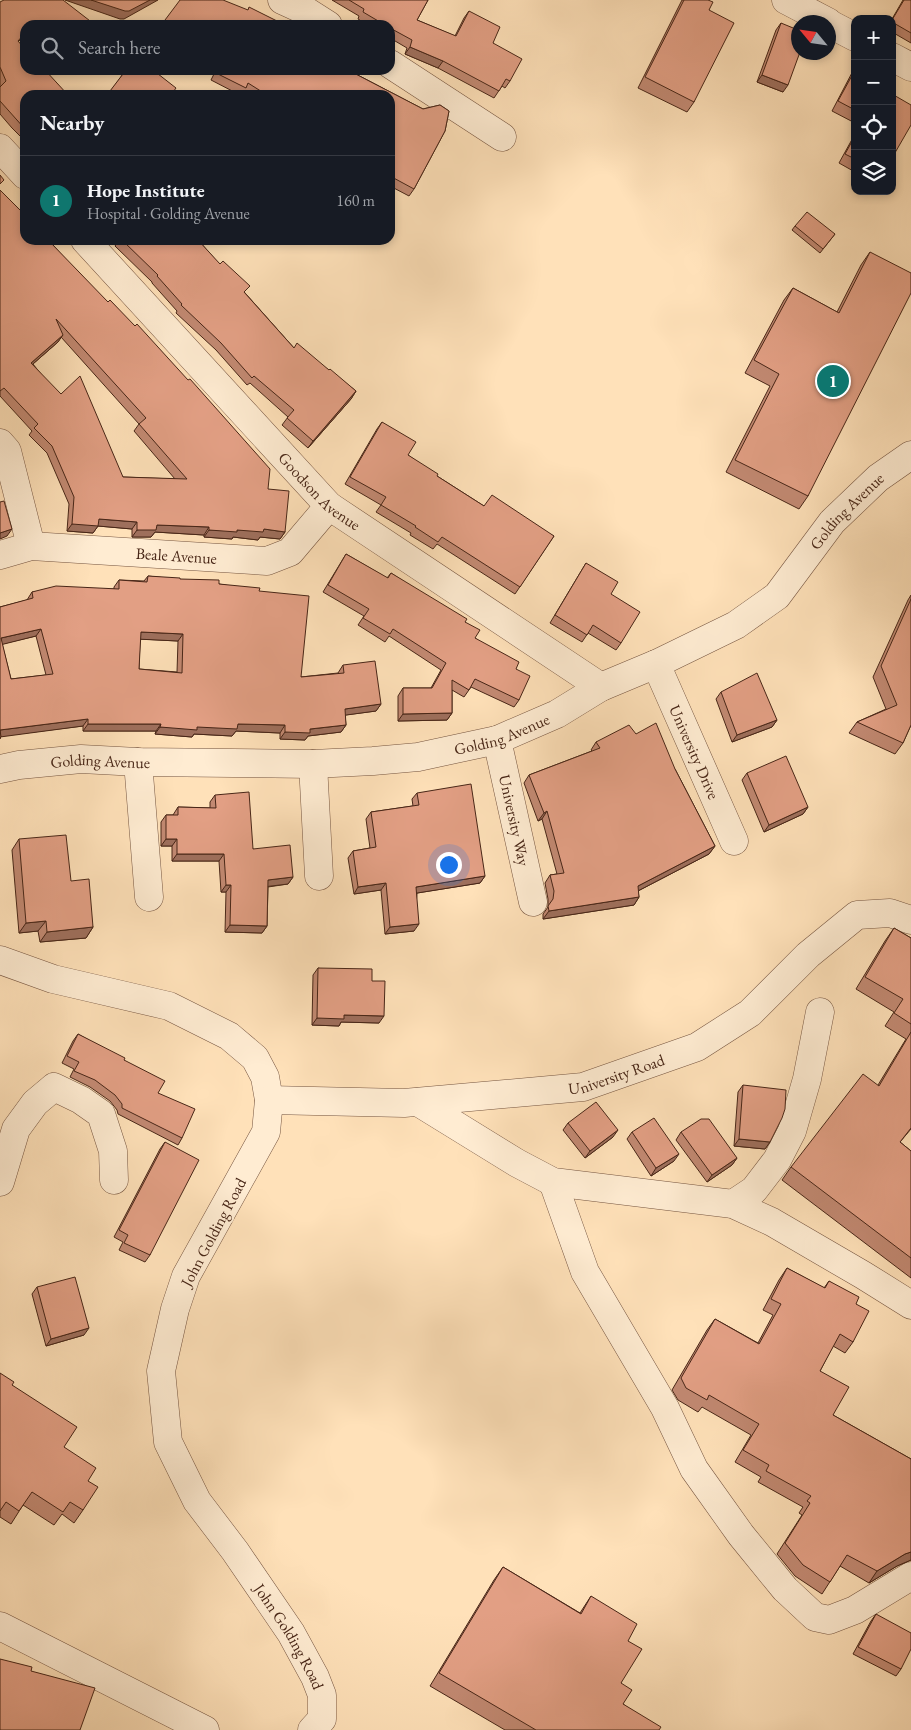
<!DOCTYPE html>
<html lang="en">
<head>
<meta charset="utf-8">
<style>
  :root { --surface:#171b24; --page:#242831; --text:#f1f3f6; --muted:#9ea1a6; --line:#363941; --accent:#0f766e }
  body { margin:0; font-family:"EB Garamond",serif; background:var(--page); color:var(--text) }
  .controls { position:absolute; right:15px; top:15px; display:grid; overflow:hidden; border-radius:10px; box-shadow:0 2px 8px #0003 }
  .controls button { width:45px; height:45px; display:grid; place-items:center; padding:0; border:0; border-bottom:1px solid var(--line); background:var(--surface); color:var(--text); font:25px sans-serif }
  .compass { position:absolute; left:791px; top:15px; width:45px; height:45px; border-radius:50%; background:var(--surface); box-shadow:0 2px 8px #0003; rotate:299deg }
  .you { position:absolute; left:448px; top:864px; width:18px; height:18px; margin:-12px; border:4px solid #fff; border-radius:50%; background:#1a73e8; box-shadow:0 0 0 8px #1a73e833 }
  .badge { display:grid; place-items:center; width:32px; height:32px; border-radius:50%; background:var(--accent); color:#fff; font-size:16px; font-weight:700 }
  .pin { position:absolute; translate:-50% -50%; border:2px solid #fff; box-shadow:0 1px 5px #0006 }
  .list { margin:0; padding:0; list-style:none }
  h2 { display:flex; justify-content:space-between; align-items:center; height:65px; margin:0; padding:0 20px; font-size:21px }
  h2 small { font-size:16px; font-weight:400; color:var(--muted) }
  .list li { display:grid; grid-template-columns:32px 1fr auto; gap:15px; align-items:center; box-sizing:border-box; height:90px; padding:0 20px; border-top:1px solid var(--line) }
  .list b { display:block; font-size:19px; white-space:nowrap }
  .list p { margin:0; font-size:16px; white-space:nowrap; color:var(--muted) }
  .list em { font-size:16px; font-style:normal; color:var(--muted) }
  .icon { flex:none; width:28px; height:28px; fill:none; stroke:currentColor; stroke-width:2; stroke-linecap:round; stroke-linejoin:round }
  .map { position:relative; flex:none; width:911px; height:1730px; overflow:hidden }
  .search { position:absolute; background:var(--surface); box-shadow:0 2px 8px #0003; left:20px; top:20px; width:375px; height:55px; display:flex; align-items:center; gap:12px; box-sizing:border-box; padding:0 18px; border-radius:15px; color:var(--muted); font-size:19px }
  .panel { position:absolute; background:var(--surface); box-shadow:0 2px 8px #0003; left:20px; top:90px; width:375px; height:155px; border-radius:15px }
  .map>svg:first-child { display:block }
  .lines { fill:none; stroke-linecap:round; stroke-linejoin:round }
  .minor-casing { stroke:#765540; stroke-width:29 }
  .minor { stroke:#ffecd2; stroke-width:28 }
  .wall { fill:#c28972; stroke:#482617; fill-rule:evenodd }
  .shaded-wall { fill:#9e6f5c; stroke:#482617 }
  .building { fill:#e29f84; stroke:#482617; fill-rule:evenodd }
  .labels { text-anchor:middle; stroke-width:4; stroke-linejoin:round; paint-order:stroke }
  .street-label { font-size:16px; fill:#482617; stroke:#ffecd2 }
</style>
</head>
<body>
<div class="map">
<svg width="911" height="1730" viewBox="0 0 911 1730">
  <rect width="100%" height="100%" fill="#ffe1b9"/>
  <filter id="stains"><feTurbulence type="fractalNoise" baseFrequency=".004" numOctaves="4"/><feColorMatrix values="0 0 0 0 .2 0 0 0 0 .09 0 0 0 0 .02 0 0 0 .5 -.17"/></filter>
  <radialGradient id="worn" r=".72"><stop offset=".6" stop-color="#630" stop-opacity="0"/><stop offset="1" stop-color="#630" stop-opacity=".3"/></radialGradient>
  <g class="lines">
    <g class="minor-casing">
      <g id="minor">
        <path d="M282 0 306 11 328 25"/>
        <path d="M786 0 828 22"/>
        <path d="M828 23 855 37"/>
        <path d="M892 57 911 67"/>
        <path d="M390 64 502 137"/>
        <path d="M0 148 25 175"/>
        <path id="s1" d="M85 240 329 506 601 687"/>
        <path d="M0 443 7 451 31 546"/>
        <path id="s2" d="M0 555 31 546 267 561 290 552 329 506"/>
        <path id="s3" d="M656 664 734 841"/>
        <path id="s4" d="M497 740 533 902"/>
        <path d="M138 762 149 897"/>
        <path d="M313 764 319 876"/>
        <path id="s5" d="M0 769 19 765 81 759 138 762 313 764 373 761 418 757 497 740 557 714 601 687 656 664 736 625 777 596 832 522 878 478 911 455"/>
        <path id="s6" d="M0 960 53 979 169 1006 229 1036 255 1058 265 1077 269 1100 266 1132 186 1276 175 1309 161 1371 168 1442 197 1501 235 1551 291 1633 315 1677 322 1695V1719L312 1730"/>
        <path id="s7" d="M269 1100 404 1103 583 1087 697 1047 750 1013 808 955 857 915 890 913 911 920"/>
        <path d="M418 1102 517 1163 553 1182 733 1204 772 1222 863 1275 911 1305"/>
        <path d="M0 1182 16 1129 35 1103 54 1087 81 1100 101 1114 113 1151 114 1180"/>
        <path d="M553 1182 585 1272 665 1408 694 1469 741 1535 785 1589 815 1617 829 1620 855 1610 911 1576"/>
        <path d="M733 1204 754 1190 777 1160 792 1131 807 1079 820 1012"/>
        <path d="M0 1626 205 1730"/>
      </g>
    </g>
    <use href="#minor" class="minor"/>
  </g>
  <path class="wall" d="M332 0H428L417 20 455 36 464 18 469 11 493 43 510 81 505 88 502 86 494 98 438 68 405 54 407 48 390 38V25H368L358 19 359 16Z
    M682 0H708L709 10 694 102 687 112 638 88Z
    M903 0H911V43L892 32V19Z
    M0 2 25 25V36H24L18 42 25 95V141L12 128 0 114Z
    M781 23 783 92 757 82 776 30Z
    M855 67V123L832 111Z
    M126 70 171 95H108Z
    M216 70H348L423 109 440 105 449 111 445 131 414 189 409 196 390 186V95H250L244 91 240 95 211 80Z
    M855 134V172L839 163Z
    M0 190 25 240H54L52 244 268 489 285 532 280 539 260 537 258 540 233 537 232 539 204 537V535L155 532 151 537H132V529L98 526 93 533 67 531 69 504 47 453 29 435 32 431 0 396ZM61 337 139 424 134 431 175 479 123 477 33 364 58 342Z
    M795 226 835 234 820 253 792 230Z
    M119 240H198L294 348 329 370 356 391 351 399 308 448 282 425 288 417 250 383 247 385 216 350 176 313 177 311 152 283V282L115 246Z
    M870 252 808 496 799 509 726 472 770 386 745 373 784 300 793 288 837 312 861 265Z
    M382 422 408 455 437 476 484 506 554 536 515 594 437 544 433 549 410 535 411 533 376 512 381 505 345 484 377 429Z
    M346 554 387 578 391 573 465 622 475 638 516 669 519 700 514 707 471 687 464 697 452 690V713L447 720 398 721V696L403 688H431L441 670 389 636 385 642 358 625 364 616 323 592Z
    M586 563 611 594 621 643 616 650 588 633 582 642 550 623Z
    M148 576 219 584 259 591 301 677 338 673 343 665 381 704 376 711 345 715 346 725 341 732 308 736 305 740 280 739V733L236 731 232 736 194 734 192 737 155 734 156 731H83V726L1 736 0 739V607L27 600 32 592 114 589V587L119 580 144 581ZM36 636 46 675 11 679 2 644ZM140 639 178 641 177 672 139 669Z
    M911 595V725L903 743 895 754 849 733 857 722 886 709 873 677 908 600Z
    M721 692 777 720 772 727 732 742 716 699Z
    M636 734 675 769 715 846 709 854 638 891 639 897 634 905 543 919V914L548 907V899L545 883 550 875 557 874 542 819 538 821 524 783 529 775 592 751 591 750 596 742Z
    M747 773 808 807 803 814 764 832 742 780Z
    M417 793 485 876 480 883 417 893 414 931 385 934 381 890 354 894 348 858 353 851 370 848 366 819 371 812 413 806 412 799Z
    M215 795 253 849 293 877 288 884 268 887 267 926 262 933 225 932 226 892H221L219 861H172V846H161V822L166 815H173L178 807 210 808V802Z
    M19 839 71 881 93 927 86 938 40 942 38 931 19 933 12 850Z
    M894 928 911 938V1129L900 1142 911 1151V1278L782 1180 791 1167 878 1085 906 1039 885 1026 894 1012 856 989 885 941Z
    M318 968 372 981 379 1023 341 1022 339 1026 312 1025 313 975Z
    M78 1034 124 1060 158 1093 182 1138 178 1145 118 1114 117 1110 110 1101 90 1087 70 1077 74 1069 62 1063 73 1041Z
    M743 1085 770 1142 765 1149 734 1146 738 1092Z
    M568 1123 613 1137 585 1158 563 1130Z
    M632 1132 674 1161 651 1176 627 1139Z
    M681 1132 737 1158 732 1165 707 1182 676 1140Z
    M165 1142 150 1255 145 1262 119 1250 123 1242 114 1237 160 1149Z
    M787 1268 824 1288 829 1281 856 1304 853 1342 845 1353 833 1346 820 1371 833 1415 911 1459V1560L897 1566 869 1583 840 1566 822 1594 795 1576 777 1554 802 1515 799 1513 803 1507 758 1482 761 1477 735 1462 751 1435 702 1407 698 1412 678 1400 672 1390 707 1330 715 1319 758 1343 773 1315 763 1310 779 1280Z
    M37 1287 84 1335 46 1346 32 1294Z
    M0 1373 12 1385 64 1447 88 1481 83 1510 74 1523 62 1514 54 1525 23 1505 11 1524 0 1517Z
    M503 1567 580 1613 591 1596 628 1641 621 1683 623 1704 659 1730H505L430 1686 494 1580Z
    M876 1614 901 1669 896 1676 853 1654 871 1621Z"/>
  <path class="shaded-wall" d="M65 0H158L124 19H120Z
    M410 47 443 61 438 68 405 54Z
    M762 75 788 85 783 92 757 82Z
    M63 335 58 342 26 370 31 363Z
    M356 391 351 399 308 448 313 441Z
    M99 519 137 522 132 529 98 526 93 533 67 531 72 524Z
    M157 525 209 527 204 535 155 532 151 537H132L137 530Z
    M12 529 7 536 0 539V533Z
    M264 529 285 532 280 539 260 537 258 540 233 537 232 539 204 537 209 530H237Z
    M41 629 36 636 0 645 1 638Z
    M141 632 183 634 178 641 136 639Z
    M381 704 376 711 339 716 345 709Z
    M452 713 447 720 398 721 403 714Z
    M88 719 83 726 0 737V730Z
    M777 720 772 727 732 742 737 735Z
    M88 724H161L156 731H83Z
    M238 724 285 725 280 733 236 731 232 736 194 734 192 737 155 734 160 727Z
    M346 725 341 732 308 736 305 740 280 739 285 732Z
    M808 807 803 814 764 832 769 825Z
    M547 811 542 819 538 821 544 813Z
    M166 839H177L172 846H161Z
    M715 846 709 854 632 894 638 886Z
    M177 854H224L219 861H172Z
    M485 876 480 883 411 894 416 887Z
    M293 877 288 884 263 887 268 880Z
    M386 883 381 890 354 894 358 887Z
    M226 885H231L226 892H221Z
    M639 897 634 905 543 919 549 911Z
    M46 921 38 931 19 933 26 923Z
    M419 924 414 931 385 934 390 927Z
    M230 925 267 926 262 933 225 932Z
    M93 927 86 938 40 942 47 932Z
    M344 1015 384 1016 379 1023 341 1022 339 1026 312 1025 317 1018Z
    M618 1130 613 1137 585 1158 590 1151Z
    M739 1139 770 1142 765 1149 734 1146Z
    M679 1154 674 1161 651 1176 656 1168Z
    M737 1158 732 1165 707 1182 712 1175Z
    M89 1328 84 1335 46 1346 51 1339Z
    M911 1552V1560L897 1566 869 1583 877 1571 905 1554Z"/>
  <path class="building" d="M4 0H63L94 24 93 25H25V33L18 41 25 49V70H45L68 95H25V129L0 101V87L6 81 0 67V2Z
    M91 0H150L129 11H125Z
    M180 0H223L248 10 249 7 285 25H165L162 24Z
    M349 0H428L417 20 456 36 469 11 500 27 493 43 522 59 510 81 506 79 499 91 443 61 410 47 412 40 390 28V25H385L363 12 364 9Z
    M684 0H708L713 2 709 10 734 23 694 102 645 77Z
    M904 0H911V33L892 22V20Z
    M287 22 293 25H285Z
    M781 23 798 30V52H800L788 85 762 75Z
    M126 70H153L176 88 171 95H115L110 91Z
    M218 70H348L423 109 440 105 449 111 445 131 414 189 390 176V95H267L248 83 246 88 216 73Z
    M855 70V110L838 101Z
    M892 94 911 105V125L892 158Z
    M855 136V159L845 154Z
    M0 175 4 180 0 184Z
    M0 190 25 215V240H53L50 242 108 302 110 300 135 326 137 324 188 380 190 379 270 469 268 489 289 491 285 532 264 529 263 532 237 530V532L209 530V527L157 525 156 530H137V522L99 519 98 526 72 524 74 497 52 446 34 428 38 424 4 388 0 391ZM56 319 146 418 139 424 187 479 123 477 80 376 61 394 31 363 63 335Z
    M807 212 835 234 823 249 795 226Z
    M122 240H198L220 264 223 261 250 286 244 292 294 348 297 343 329 370 330 369 356 391 313 441 287 418 294 410 254 376 252 378 221 343 181 305 182 304 157 276 158 275Z
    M870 252 911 273V293L808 496 735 460 779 374 754 360 793 288 839 313Z
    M382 422 416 442 408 455 438 474 437 476 484 506 492 495 554 536 520 587 442 537 438 542 415 527 416 526 381 505 386 497 350 477Z
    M4 501 12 529 0 533V502Z
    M346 554 388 578 391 573 467 619 465 622 480 630 475 638 519 662 516 669 530 676 519 700 475 679 469 690 452 680V713L403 714V688H432L446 663 393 629 390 634 363 618 369 609 328 585Z
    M586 563 618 582 611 594 640 612 621 643 593 625 587 635 555 615Z
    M148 576 180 578V579L219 580V584L260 588 259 591 309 596 301 677 344 673 343 665 375 661 381 704 345 709 346 725 310 729V733L285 732V725L238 724 237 729 197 727V730L160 727 161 724H88V719L0 730 1 737 0 738V607L33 598 32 592 56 586 119 589V580L147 582ZM41 629 53 674 11 679 1 638ZM141 632 183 634 182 673 139 669Z
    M911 599V725L903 743 857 722 897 705 881 666Z
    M757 673 777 720 737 735 721 692Z
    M656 723 675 769 715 846 638 886 639 897 549 911 548 906 553 899 554 891 550 875 564 873 547 811 544 813 529 775 600 748 596 742 629 725 636 734Z
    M786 756 808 807 769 825 747 773Z
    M471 784 485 876 416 887 419 924 390 927 386 883 358 887 353 851 376 847 371 812 419 805 417 793Z
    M249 792 253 849 290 845 293 877 268 880 267 926 230 925 231 885H226L224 854H177V839H166V815H178V807L216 808 215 795Z
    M66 835 71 881 89 879 93 927 47 932 46 921 26 923 19 839Z
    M894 928 911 938V1024L894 1013 903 999 865 977Z
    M318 968 372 969V981H385L384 1016 344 1015V1019L317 1018Z
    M911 1032V1128L900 1142 911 1151V1258L791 1167 863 1074 879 1086Z
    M78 1034 125 1058 124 1060 165 1081 158 1093 195 1109 182 1138 122 1108V1104L115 1095 95 1080 74 1071 79 1062 67 1056Z
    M743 1085 786 1090 785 1109 782 1118 770 1142 739 1139Z
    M596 1102 618 1130 590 1151 568 1123Z
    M654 1118 679 1154 656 1168 632 1132Z
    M701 1119H709L737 1158 712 1175 681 1132Z
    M165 1142 199 1160 150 1255 124 1243 128 1235 119 1230Z
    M787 1268 825 1288 829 1281 859 1297 856 1304 869 1311 853 1342 840 1334 820 1371 849 1387 833 1415 911 1459V1552L905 1554 877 1571 847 1555 830 1582 803 1565 785 1543 810 1503 807 1501 811 1496 766 1471 769 1465 743 1450 759 1424 709 1395 707 1400 686 1388 681 1378 715 1319 759 1344 781 1304 771 1299Z
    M75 1277 89 1328 51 1339 37 1287Z
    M0 1373 14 1382 12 1385 77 1427 64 1447 96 1468 88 1481 98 1487 83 1510 70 1502 63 1512 32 1492 19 1511 6 1502 0 1511Z
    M503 1567 581 1614 591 1596 637 1624 628 1641 642 1649 621 1683 632 1690 623 1704 661 1727 659 1730H536L439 1673Z
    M876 1614 911 1633V1649L901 1669 858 1647Z
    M0 1659 32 1667 31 1671 95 1688 80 1730H0Z"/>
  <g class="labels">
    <g class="street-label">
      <text dy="6" stroke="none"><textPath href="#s1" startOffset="344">Goodson Avenue</textPath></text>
      <text dy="6" stroke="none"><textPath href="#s5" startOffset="926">Golding Avenue</textPath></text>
      <text dy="6" stroke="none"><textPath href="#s2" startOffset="178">Beale Avenue</textPath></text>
      <text dy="6" stroke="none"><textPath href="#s5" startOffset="506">Golding Avenue</textPath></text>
      <text dy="6" stroke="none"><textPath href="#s3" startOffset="96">University Drive</textPath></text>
      <text dy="6" stroke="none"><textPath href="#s5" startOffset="101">Golding Avenue</textPath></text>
      <text dy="6" stroke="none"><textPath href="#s4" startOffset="82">University Way</textPath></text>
      <text dy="6" stroke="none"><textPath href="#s7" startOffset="350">University Road</textPath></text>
      <text transform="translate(213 1232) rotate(-62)" y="6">John Golding Road</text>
      <text dy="6" stroke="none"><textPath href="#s6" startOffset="918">John Golding Road</textPath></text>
    </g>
  </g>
  <rect width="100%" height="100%" filter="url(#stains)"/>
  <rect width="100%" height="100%" fill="url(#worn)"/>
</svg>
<div class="controls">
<button>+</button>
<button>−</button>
<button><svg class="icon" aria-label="locate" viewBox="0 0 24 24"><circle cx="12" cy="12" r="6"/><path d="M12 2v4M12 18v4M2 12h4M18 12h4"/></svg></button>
<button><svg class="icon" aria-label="layers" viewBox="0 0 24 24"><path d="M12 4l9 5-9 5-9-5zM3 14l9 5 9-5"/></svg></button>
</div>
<svg class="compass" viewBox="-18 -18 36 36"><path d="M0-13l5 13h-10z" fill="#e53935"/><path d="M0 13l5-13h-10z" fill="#9ea1a6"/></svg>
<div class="you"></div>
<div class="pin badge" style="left:833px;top:381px">1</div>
<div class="search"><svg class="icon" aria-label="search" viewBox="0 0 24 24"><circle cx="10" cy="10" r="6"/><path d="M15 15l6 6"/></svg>Search here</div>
<section class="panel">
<h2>Nearby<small></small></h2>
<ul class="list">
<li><span class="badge">1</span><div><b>Hope Institute</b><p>Hospital · Golding Avenue</p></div><em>160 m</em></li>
</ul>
</section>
</div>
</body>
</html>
